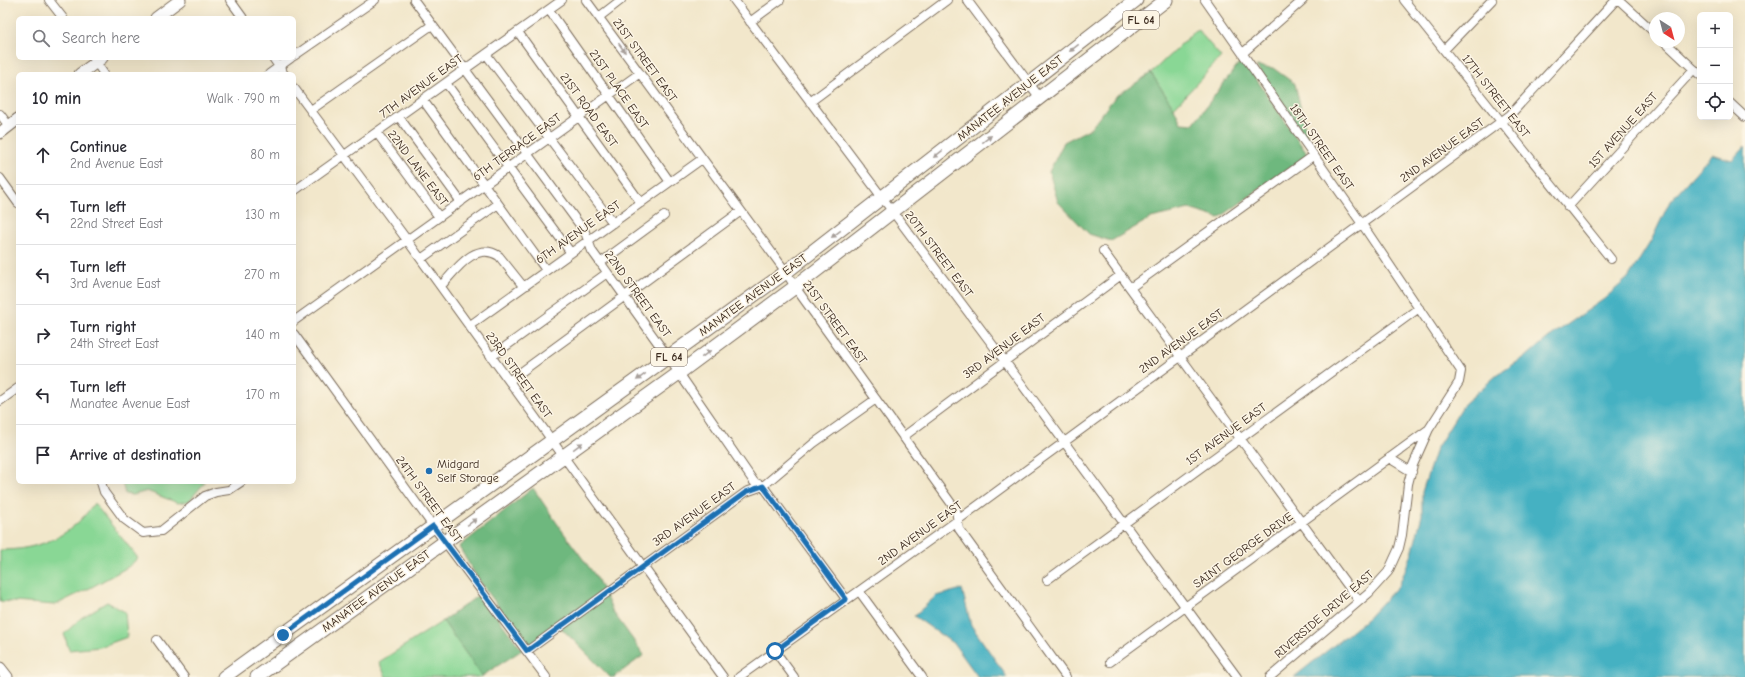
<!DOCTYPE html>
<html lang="en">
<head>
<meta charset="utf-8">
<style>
  :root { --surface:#fff; --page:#f2f2f3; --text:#2b2b33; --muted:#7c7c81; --line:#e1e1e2 }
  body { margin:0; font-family:"Comic Neue",sans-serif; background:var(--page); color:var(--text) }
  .controls { position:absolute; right:12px; top:12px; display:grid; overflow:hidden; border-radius:6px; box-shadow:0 4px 16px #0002 }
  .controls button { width:36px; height:36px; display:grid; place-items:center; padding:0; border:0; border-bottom:1px solid var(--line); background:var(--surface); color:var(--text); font:20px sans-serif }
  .compass { position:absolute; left:1649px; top:12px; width:36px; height:36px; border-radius:50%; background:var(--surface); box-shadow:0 4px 16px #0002; rotate:144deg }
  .stop { position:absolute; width:12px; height:12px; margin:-9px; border:3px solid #1f6fb2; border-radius:50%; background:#fff }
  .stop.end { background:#1f6fb2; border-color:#fff; box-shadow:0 1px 4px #0008 }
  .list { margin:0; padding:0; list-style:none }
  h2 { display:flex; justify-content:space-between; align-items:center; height:52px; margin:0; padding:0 16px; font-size:17px }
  h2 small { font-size:13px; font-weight:400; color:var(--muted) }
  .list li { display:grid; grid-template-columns:26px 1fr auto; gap:12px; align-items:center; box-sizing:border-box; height:60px; padding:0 16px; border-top:1px solid var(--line) }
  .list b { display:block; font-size:15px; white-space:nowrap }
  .list p { margin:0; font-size:13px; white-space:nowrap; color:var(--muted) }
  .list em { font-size:13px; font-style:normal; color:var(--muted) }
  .icon { flex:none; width:22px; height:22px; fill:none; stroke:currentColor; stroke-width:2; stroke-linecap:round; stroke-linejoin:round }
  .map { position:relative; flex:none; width:1745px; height:677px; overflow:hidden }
  .search { position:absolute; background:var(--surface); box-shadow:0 4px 16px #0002; left:16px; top:16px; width:280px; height:44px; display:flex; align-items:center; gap:10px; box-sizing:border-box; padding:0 14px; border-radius:6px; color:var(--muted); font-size:15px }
  .panel { position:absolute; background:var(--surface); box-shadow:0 4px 16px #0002; left:16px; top:72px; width:280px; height:412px; border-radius:6px }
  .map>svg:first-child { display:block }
  .green { fill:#89d795; stroke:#62805a }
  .forest { fill:#6eb87e; stroke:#54714e }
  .water { fill:#44b1c2; stroke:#406e70 }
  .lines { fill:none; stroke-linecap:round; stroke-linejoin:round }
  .street-casing { stroke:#7b6c5b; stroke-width:10 }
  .secondary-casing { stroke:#7b6c5b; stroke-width:13 }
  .primary-casing { stroke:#7b6c5b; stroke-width:15 }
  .street { stroke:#fff; stroke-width:8 }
  .secondary { stroke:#fff; stroke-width:11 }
  .primary { stroke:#fff; stroke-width:13 }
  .oneway { fill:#a79f9a }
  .route { stroke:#1f6fb2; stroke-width:5 }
  .poi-dot { fill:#1f6fb2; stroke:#fcf5e5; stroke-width:1.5 }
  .labels { text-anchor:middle; stroke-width:3; stroke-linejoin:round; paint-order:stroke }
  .shield { fill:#fcf5e5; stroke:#75675a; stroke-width:1 }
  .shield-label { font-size:11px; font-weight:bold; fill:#3b2a1e }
  .street-label { font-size:12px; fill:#3b2a1e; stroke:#fcf5e5 }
  .poi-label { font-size:12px; fill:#3b2a1e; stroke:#fcf5e5; text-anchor:start }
</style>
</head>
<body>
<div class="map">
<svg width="1745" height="677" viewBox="0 0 1745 677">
  <rect width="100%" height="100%" fill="#fcf5e5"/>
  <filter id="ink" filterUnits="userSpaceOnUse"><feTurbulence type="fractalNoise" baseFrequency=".025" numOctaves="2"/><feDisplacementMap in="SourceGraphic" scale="8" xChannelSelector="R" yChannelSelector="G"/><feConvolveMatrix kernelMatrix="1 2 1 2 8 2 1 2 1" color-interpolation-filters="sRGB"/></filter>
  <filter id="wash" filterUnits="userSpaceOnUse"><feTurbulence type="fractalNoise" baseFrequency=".012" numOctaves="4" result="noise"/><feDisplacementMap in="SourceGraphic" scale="16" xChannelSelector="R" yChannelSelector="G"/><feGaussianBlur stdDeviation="0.9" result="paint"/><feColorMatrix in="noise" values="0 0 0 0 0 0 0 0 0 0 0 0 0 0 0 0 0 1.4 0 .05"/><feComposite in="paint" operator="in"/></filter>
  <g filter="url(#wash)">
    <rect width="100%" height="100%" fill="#f2e7cb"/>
    <path class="green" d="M1197 29 1221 57 1174 108 1151 73Z
      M122 482H205L189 501 178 503 147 491 133 495 125 494Z
      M94 503 138 558 128 567 90 588 55 605 0 601V550C39 550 73 536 94 503Z
      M107 602 125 612 127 637 100 647 69 650 64 634 81 618Z
      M443 621 483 677H386L379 662Z"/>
    <path class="forest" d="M1239 63 1246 64 1308 155 1219 218 1189 209 1151 218 1111 241 1089 234 1058 202 1049 172 1064 142 1091 128 1115 97 1151 73 1174 108 1181 123 1193 124Z
      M1256 66 1273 68 1295 84 1308 141Z
      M533 488 563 532 597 578 613 612 644 655 614 677H610L559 626 528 646 478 579 459 547Z
      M480 594 522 650 482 676 443 621Z"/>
    <path class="water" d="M1745 146V677H1294L1368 618 1399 585 1412 554 1422 515V492L1436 449 1464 404 1497 375 1528 355 1548 338 1604 299 1628 278 1651 241 1670 201 1712 154 1732 160Z
      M962 589 971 625 1007 677H978L954 644 914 616 936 596Z"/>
  </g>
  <g filter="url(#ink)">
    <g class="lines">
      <g class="street-casing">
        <path id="street" d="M49 0 63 18
          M230 0 243 18
          M414 0 585 232 592 251 668 357 754 482 763 486 846 599
          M586 0 786 272 795 287 956 510 959 529 1066 677
          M734 0 1001 356 1237 677
          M967 0 1040 98
          M1205 0 1362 224 1461 371 1459 382 1429 429 1413 465 1408 484 1402 535 1399 548 1388 572 1369 593 1270 677
          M1404 0 1611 259
          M1619 0 1655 33
          M549 10 670 182
          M599 17 621 0
          M750 22 780 0
          M518 32 641 203
          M1665 42 1700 75
          M1444 50 1492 0
          M1243 53 1303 0
          M486 54 613 223
          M294 56 375 0
          M93 58 104 74
          M273 58 284 74
          M269 74 291 58
          M446 83 571 253
          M294 88 407 240 723 677
          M423 100 546 270
          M810 102 947 0
          M1730 103 1745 117
          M311 110 432 25
          M0 114 9 126
          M399 117 461 202
          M377 133 439 217
          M0 178 18 203
          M294 191 562 0
          M1568 207 1694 69
          M1103 251 1359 601
          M421 259 498 204
          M600 263 664 216
          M441 286C455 271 475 240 499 256L523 286
          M1130 288 1313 156
          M294 321 640 73
          M469 326 702 159
          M294 334 433 526 546 677
          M491 357 607 273
          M509 381 741 211
          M0 401 18 388
          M903 437 1121 275
          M1389 458 1412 472
          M101 482 104 492 124 519 143 533 161 531 205 496 216 492 229 490 241 482
          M1047 580 1419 308
          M859 591 922 677
          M157 640 184 677
          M527 651 746 492 763 486 814 443 876 399
          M775 651 794 677
          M1110 662 1429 429
          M739 677 958 520 1510 115 1616 0"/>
      </g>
      <g class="secondary-casing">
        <path id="secondary" d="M156 18 180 0
          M80 74 102 58
          M0 133 18 119
          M0 668 7 677"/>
      </g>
      <g class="primary-casing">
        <path id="primary" d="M224 677 786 272 1136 0
          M257 677 679 373 795 287 1166 0"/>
      </g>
      <use href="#street" class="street"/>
      <use href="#secondary" class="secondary"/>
      <use href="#primary" class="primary"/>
    </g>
    <defs><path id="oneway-solid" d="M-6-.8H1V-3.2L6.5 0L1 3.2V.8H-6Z"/></defs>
    <g class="oneway">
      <use href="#oneway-solid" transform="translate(622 48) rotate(54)"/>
      <use href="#oneway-solid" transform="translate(1074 48) rotate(142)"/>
      <use href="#oneway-solid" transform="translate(987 139) rotate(-38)"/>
      <use href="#oneway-solid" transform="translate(938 154) rotate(142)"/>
      <use href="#oneway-solid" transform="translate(836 234) rotate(143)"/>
      <use href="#oneway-solid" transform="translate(706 354) rotate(-37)"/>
      <use href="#oneway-solid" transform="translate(641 377) rotate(144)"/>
      <use href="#oneway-solid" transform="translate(578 446) rotate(-36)"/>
      <use href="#oneway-solid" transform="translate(472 522) rotate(-35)"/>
    </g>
  </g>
  <g class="lines" filter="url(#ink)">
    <path class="route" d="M283 635 433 526 527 651 746 492 763 486 846 599 775 651"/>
  </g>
  <circle class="poi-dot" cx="429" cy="471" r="4"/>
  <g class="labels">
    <g class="shield">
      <rect x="1123" y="11" width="36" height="18" rx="3"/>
      <rect x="651" y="348" width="36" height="18" rx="3"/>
    </g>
    <g class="shield-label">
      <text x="1141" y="24">FL 64</text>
      <text x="669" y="361">FL 64</text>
    </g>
    <g class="street-label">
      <text transform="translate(645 60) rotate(54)" y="4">21ST STREET EAST</text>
      <text transform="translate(421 86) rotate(-36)" y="4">7TH AVENUE EAST</text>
      <text transform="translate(619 89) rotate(55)" y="4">21ST PLACE EAST</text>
      <text transform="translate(1496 96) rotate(52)" y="4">17TH STREET EAST</text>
      <text transform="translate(1010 98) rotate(-38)" y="4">MANATEE AVENUE EAST</text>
      <text transform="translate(589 110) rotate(54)" y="4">21ST ROAD EAST</text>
      <text transform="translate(1623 130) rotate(-48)" y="4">1ST AVENUE EAST</text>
      <text transform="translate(517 147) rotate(-36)" y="4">6TH TERRACE EAST</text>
      <text transform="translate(1322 147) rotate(55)" y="4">18TH STREET EAST</text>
      <text transform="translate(1442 150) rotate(-36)" y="4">2ND AVENUE EAST</text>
      <text transform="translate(418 168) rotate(53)" y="4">22ND LANE EAST</text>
      <text transform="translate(578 232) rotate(-35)" y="4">6TH AVENUE EAST</text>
      <text transform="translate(939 254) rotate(53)" y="4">20TH STREET EAST</text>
      <text transform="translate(638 294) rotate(54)" y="4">22ND STREET EAST</text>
      <text transform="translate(753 295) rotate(-36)" y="4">MANATEE AVENUE EAST</text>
      <text transform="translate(835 322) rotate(54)" y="4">21ST STREET EAST</text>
      <text transform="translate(1181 341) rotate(-36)" y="4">2ND AVENUE EAST</text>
      <text transform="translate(1004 346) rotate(-37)" y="4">3RD AVENUE EAST</text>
      <text transform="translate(519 375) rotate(54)" y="4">23RD STREET EAST</text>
      <text transform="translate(1226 434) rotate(-36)" y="4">1ST AVENUE EAST</text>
      <text transform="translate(429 499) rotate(54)" y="4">24TH STREET EAST</text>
      <text transform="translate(694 514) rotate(-36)" y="4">3RD AVENUE EAST</text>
      <text transform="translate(920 533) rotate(-36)" y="4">2ND AVENUE EAST</text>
      <text transform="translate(1243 550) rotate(-36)" y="4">SAINT GEORGE DRIVE</text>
      <text transform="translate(376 591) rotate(-36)" y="4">MANATEE AVENUE EAST</text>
      <text transform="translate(1324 614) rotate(-41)" y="4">RIVERSIDE DRIVE EAST</text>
    </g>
    <g class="poi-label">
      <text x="437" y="468">Midgard<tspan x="437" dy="14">Self Storage</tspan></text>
    </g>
  </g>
</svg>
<div class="controls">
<button>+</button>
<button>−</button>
<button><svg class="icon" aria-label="locate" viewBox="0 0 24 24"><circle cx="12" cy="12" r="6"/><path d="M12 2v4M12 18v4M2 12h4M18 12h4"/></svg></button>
</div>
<svg class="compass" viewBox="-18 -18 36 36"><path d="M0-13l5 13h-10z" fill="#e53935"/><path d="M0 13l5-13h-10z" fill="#7c7c81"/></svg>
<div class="stop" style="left:775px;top:651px"></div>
<div class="stop end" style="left:283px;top:635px"></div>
<div class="search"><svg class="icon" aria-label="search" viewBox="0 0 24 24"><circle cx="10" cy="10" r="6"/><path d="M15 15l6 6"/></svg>Search here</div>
<section class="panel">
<h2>10 min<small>Walk · 790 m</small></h2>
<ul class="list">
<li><svg class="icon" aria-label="ahead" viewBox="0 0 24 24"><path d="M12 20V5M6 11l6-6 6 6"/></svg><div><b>Continue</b><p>2nd Avenue East</p></div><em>80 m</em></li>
<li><svg class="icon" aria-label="left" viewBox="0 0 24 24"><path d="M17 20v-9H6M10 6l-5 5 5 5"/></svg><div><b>Turn left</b><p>22nd Street East</p></div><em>130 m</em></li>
<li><svg class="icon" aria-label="left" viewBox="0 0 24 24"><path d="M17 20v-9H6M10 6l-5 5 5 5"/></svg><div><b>Turn left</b><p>3rd Avenue East</p></div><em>270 m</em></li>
<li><svg class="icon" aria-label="right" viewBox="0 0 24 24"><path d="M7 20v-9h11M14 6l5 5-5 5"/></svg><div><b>Turn right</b><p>24th Street East</p></div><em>140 m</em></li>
<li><svg class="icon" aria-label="left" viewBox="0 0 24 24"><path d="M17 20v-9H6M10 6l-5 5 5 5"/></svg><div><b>Turn left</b><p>Manatee Avenue East</p></div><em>170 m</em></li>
<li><svg class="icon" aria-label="arrive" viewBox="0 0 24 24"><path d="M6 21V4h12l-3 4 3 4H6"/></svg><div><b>Arrive at destination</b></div></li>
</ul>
</section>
</div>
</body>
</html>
